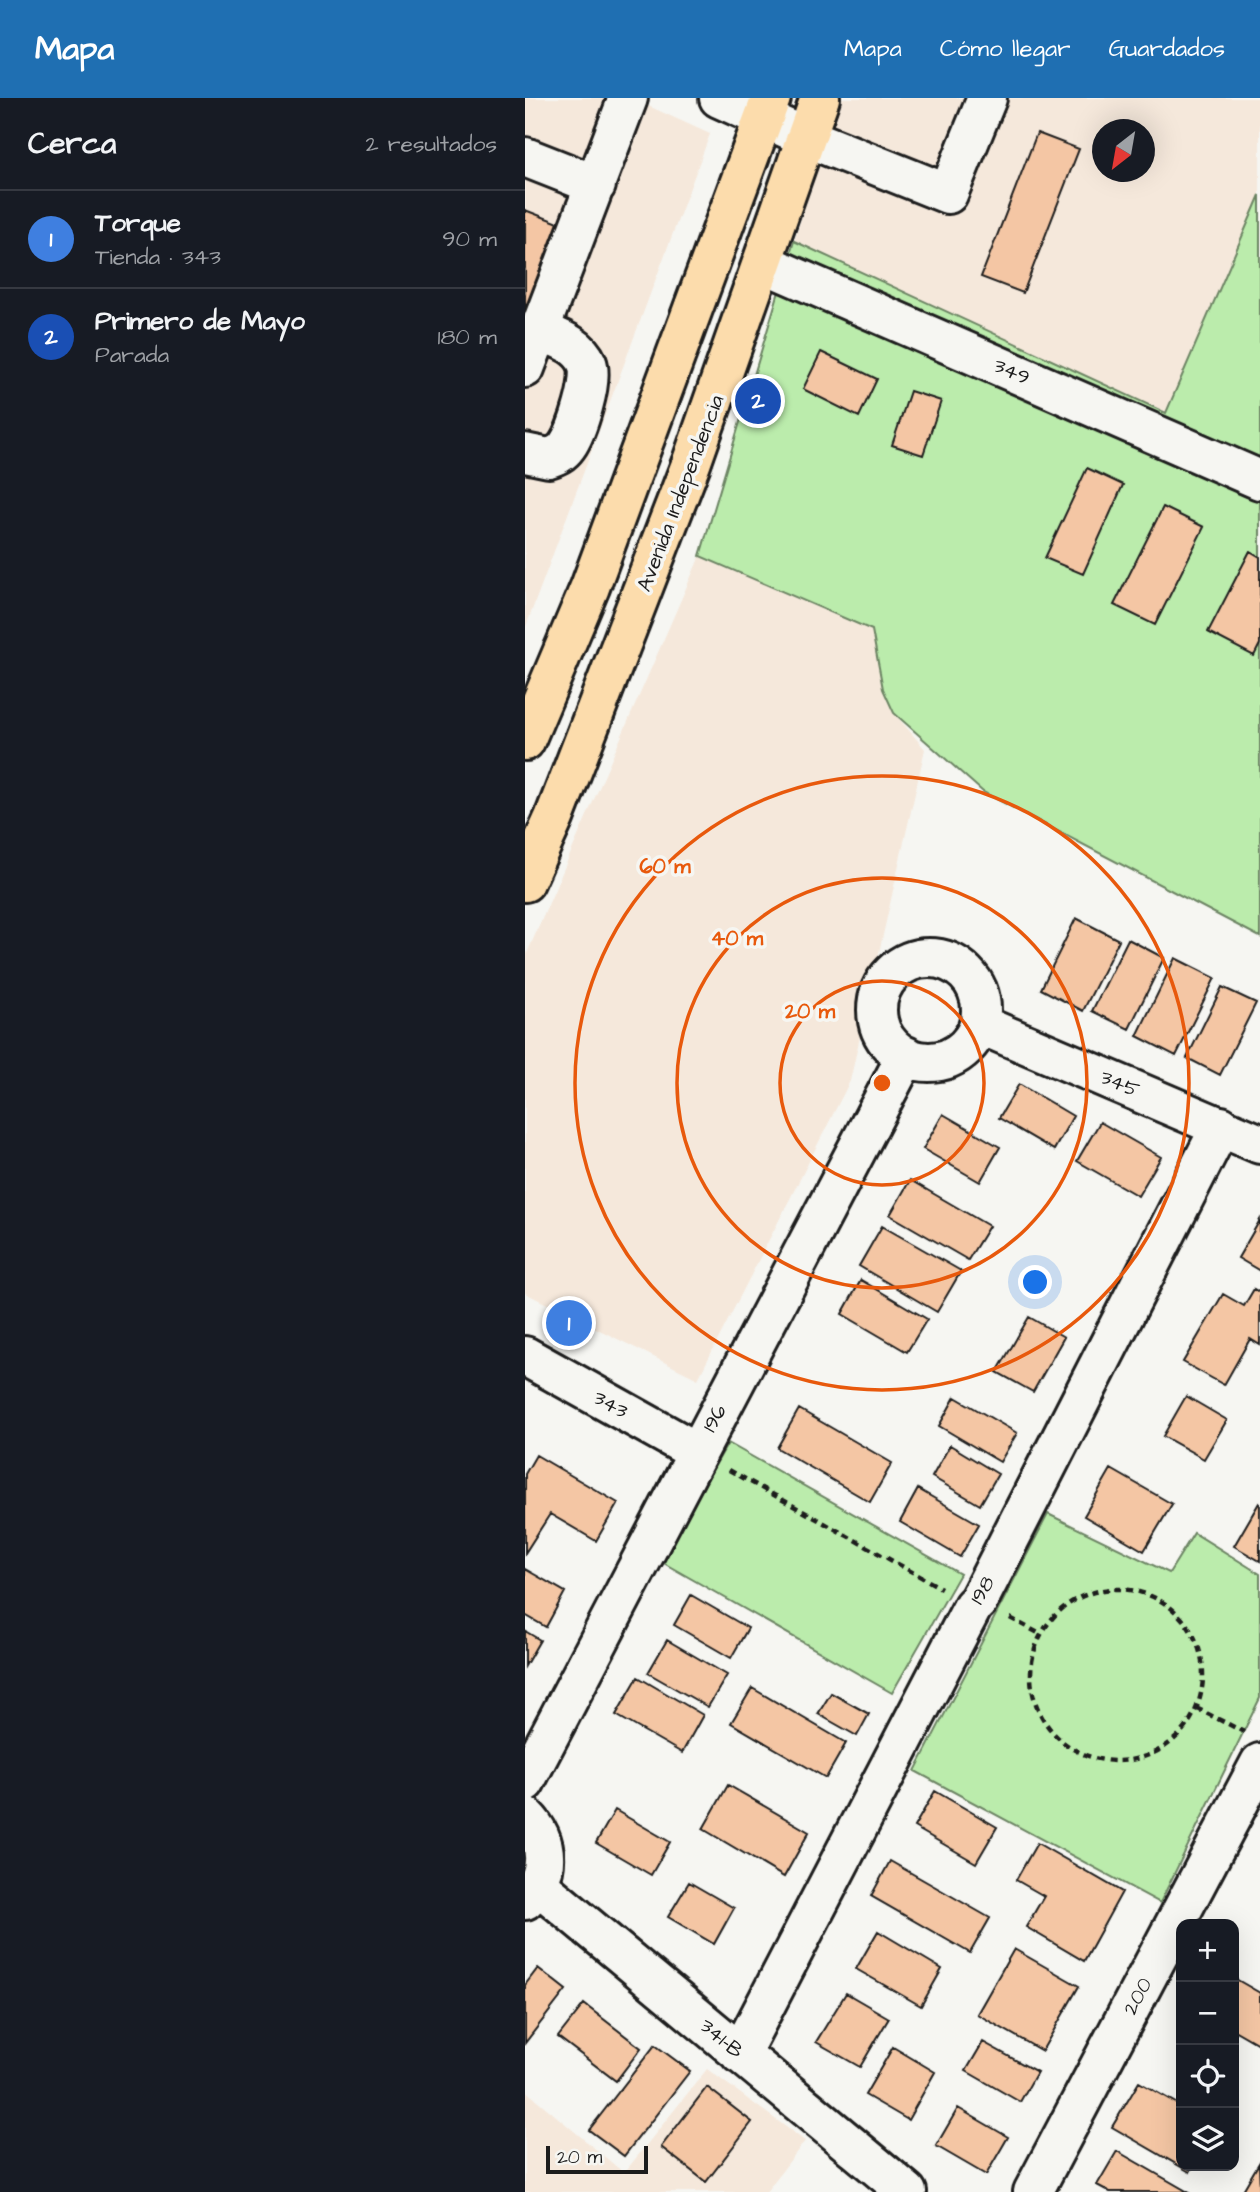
<!DOCTYPE html>
<html lang="es">
<head>
<meta charset="utf-8">
<style>
  :root { --surface:#171b24; --page:#242831; --text:#f1f3f6; --muted:#9ea1a6; --line:#363941; --accent:#1f6fb2 }
  body { margin:0; font-family:"Architects Daughter",sans-serif; background:var(--page); color:var(--text) }
  .controls { position:absolute; right:21px; bottom:21px; display:grid; overflow:hidden; border-radius:14px; box-shadow:0 7px 28px #0002 }
  .controls button { width:63px; height:63px; display:grid; place-items:center; padding:0; border:0; border-bottom:2px solid var(--line); background:var(--surface); color:var(--text); font:35px sans-serif }
  .compass { position:absolute; left:567px; top:21px; width:63px; height:63px; border-radius:50%; background:var(--surface); box-shadow:0 7px 28px #0002; rotate:211deg }
  .scale { position:absolute; left:21px; bottom:18px; width:102px; box-sizing:border-box; padding-left:7px; border:4px solid #1c1c1c; border-top:0; font-size:19px; line-height:24px; white-space:nowrap; color:#1c1c1c; -webkit-text-stroke:5px #f6f6f2; paint-order:stroke }
  .you { position:absolute; left:511px; top:1185px; width:24px; height:24px; margin:-18px; border:5px solid #fff; border-radius:50%; background:#1a73e8; box-shadow:0 0 0 10px #1a73e833 }
  .badge { display:grid; place-items:center; width:46px; height:46px; border-radius:50%; background:var(--accent); color:#fff; font-size:23px; font-weight:700 }
  .pin { position:absolute; translate:-50% -50%; border:4px solid #fff; box-shadow:0 2px 7px #0006 }
  .list { margin:0; padding:0; list-style:none }
  h2 { display:flex; justify-content:space-between; align-items:center; height:91px; margin:0; padding:0 28px; font-size:30px }
  h2 small { font-size:23px; font-weight:400; color:var(--muted) }
  .list li { display:grid; grid-template-columns:46px 1fr auto; gap:21px; align-items:center; box-sizing:border-box; height:98px; padding:0 28px; border-top:2px solid var(--line) }
  .list b { display:block; font-size:26px; white-space:nowrap }
  .list p { margin:0; font-size:23px; white-space:nowrap; color:var(--muted) }
  .list em { font-size:23px; font-style:normal; color:var(--muted) }
  .icon { flex:none; width:38px; height:38px; fill:none; stroke:currentColor; stroke-width:2; stroke-linecap:round; stroke-linejoin:round }
  .map { position:relative; flex:none; width:735px; height:2094px; overflow:hidden }
  header { display:flex; align-items:center; gap:42px; box-sizing:border-box; height:98px; padding:0 35px; background:var(--accent); color:#fff }
  header strong { font-size:33px }
  nav { display:flex; gap:38px; margin-inline-start:auto; font-size:24px }
  main { display:flex }
  aside { flex:1; background:var(--surface) }
  .map>svg:first-child { display:block }
  .built { fill:#f5e8db; fill-rule:evenodd }
  .green { fill:#bbecac; stroke:#6c8464; stroke-width:2 }
  .building { fill:#f4c6a4; stroke:#1c1c1c; stroke-width:2 }
  .lines { fill:none; stroke-linecap:round; stroke-linejoin:round }
  .minor-casing { stroke:#1c1c1c; stroke-width:44 }
  .major-casing { stroke:#1c1c1c; stroke-width:44 }
  .path { stroke:#1c1c1c; stroke-width:4.5; stroke-dasharray:7 5; stroke-linecap:butt }
  .minor { stroke:#f6f6f2; stroke-width:38 }
  .major { stroke:#fcdcac; stroke-width:38 }
  .ring { fill:none; stroke:#e8590c; stroke-width:3.5 }
  .labels { text-anchor:middle; stroke-width:7; stroke-linejoin:round; paint-order:stroke }
  .street-label { font-size:21px; fill:#1c1c1c; stroke:#f6f6f2 }
  .centre { fill:#e8590c; stroke:#f6f6f2; stroke-width:3.5 }
  .ring-label { font-size:21px; text-anchor:middle; font-weight:bold; fill:#e8590c; stroke:#f6f6f2; stroke-width:7; stroke-linejoin:round; paint-order:stroke }
</style>
</head>
<body>
<header>
<strong>Mapa</strong>
<nav><a>Mapa</a><a>Cómo llegar</a><a>Guardados</a></nav>
</header>
<main>
<aside>
<h2>Cerca<small>2 resultados</small></h2>
<ul class="list">
<li><span class="badge" style="background:#3f7fe0">1</span><div><b>Torque</b><p>Tienda · 343</p></div><em>90 m</em></li>
<li><span class="badge" style="background:#1a4fb4">2</span><div><b>Primero de Mayo</b><p>Parada</p></div><em>180 m</em></li>
</ul>
</aside>
<div class="map">
<svg width="735" height="2094" viewBox="0 0 735 2094">
  <rect width="100%" height="100%" fill="#f6f6f2"/>
  <filter id="ink" filterUnits="userSpaceOnUse"><feTurbulence type="fractalNoise" baseFrequency=".0143" numOctaves="2"/><feDisplacementMap in="SourceGraphic" scale="14" xChannelSelector="R" yChannelSelector="G"/><feConvolveMatrix kernelMatrix="1 2 1 2 8 2 1 2 1" color-interpolation-filters="sRGB"/></filter>
  <g filter="url(#ink)">
    <path class="built" d="M0 0H106L185 36 0 531Z
      M314 0H735V97L641 315 269 143ZM578 32H620V74H578Z
      M175 458 347 532 358 591 369 615 400 651 325 983 173 1281 0 1195V860Z
      M182 1971 280 2043 241 2094H0V1992L99 2075Z"/>
    <path class="green" d="M735 97V839L458 694 369 615 358 591 347 532 175 458 269 143 641 315Z
      M203 1345 435 1476 367 1595 135 1463Z
      M523 1416 644 1475 669 1435 735 1476V1600L635 1805 390 1673Z"/>
    <path class="building" d="M512 35 554 51 498 195 456 179Z
      M0 112 39 127 0 227Z
      M296 254 352 281 334 319 278 291Z
      M385 293 416 303 398 357 367 347Z
      M562 370 598 387 558 476 520 460Z
      M638 409 679 429 630 527 589 507Z
      M725 453 735 459V546L729 558 683 534Z
      M551 820 594 842 558 913 516 891Z
      M603 841 639 860 604 931 567 913Z
      M650 860 690 880 651 958 612 938Z
      M697 889 731 905 695 977 662 960Z
      M494 986 548 1018 529 1052 474 1020Z
      M418 1016 475 1049 455 1084 398 1051Z
      M575 1024 636 1059 613 1098 552 1063Z
      M385 1082 464 1128 443 1162 365 1117Z
      M735 1122V1173L713 1160Z
      M357 1128 436 1173 412 1214 334 1168Z
      M336 1182 402 1221 382 1254 317 1216Z
      M729 1191 735 1195V1247L725 1241 699 1287 658 1264 698 1196 719 1208Z
      M504 1219 539 1239 508 1294 472 1274Z
      M661 1298 702 1322 679 1361 638 1338Z
      M430 1299 492 1335 475 1364 414 1328Z
      M274 1311 367 1365 345 1404 252 1350Z
      M425 1347 473 1376 455 1407 407 1379Z
      M11 1357 93 1405 71 1443 25 1416 0 1455V1376Z
      M586 1371 647 1406 619 1453 559 1418Z
      M393 1391 454 1426 435 1459 375 1424Z
      M734 1405 735 1406V1463L709 1448Z
      M0 1471 40 1494 21 1529 0 1517Z
      M166 1497 223 1530 206 1560 149 1527Z
      M0 1533 15 1542 0 1568Z
      M142 1542 202 1577 183 1609 123 1575Z
      M113 1579 178 1617 157 1655 91 1617Z
      M227 1590 321 1645 301 1680 206 1625Z
      M306 1595 344 1616 332 1638 293 1616Z
      M203 1687 284 1734 259 1779 178 1731Z
      M410 1693 472 1729 451 1765 389 1729Z
      M90 1712 145 1744 126 1777 71 1745Z
      M512 1745 597 1794 559 1863 501 1829 519 1798 491 1782Z
      M365 1763 465 1820 445 1855 346 1798Z
      M164 1784 209 1810 189 1846 143 1819Z
      M353 1833 417 1871 396 1908 331 1871Z
      M489 1851 554 1888 517 1953 452 1916Z
      M13 1870 41 1892 0 1945V1887Z
      M709 1880 735 1895V1947L709 1932Z
      M321 1895 364 1920 335 1969 291 1944Z
      M59 1906 116 1950 91 1983 33 1939Z
      M458 1944 512 1974 495 2004 441 1973Z
      M130 1947 165 1973 99 2058 64 2032Z
      M368 1949 410 1974 383 2022 340 1997Z
      M614 1984 656 2008V2068H668L665 2074 587 2029Z
      M182 1989 227 2024 181 2084 136 2049Z
      M433 2010 483 2039 461 2077 411 2048Z
      M592 2053 663 2094H585L572 2087Z
      M734 2065 735 2094H717Z"/>
    <g class="lines">
      <g class="minor-casing">
        <path id="minor" d="M194 0 283 40 423 96 462 0
          M0 59 71 87
          M238 165 735 382
          M0 270 103 0
          M0 355 24 360C32 357 37 355 42 348 52 334 69 282 62 265 54 246 32 240 14 232
          M352 912a52 52 0 1 1 104 0a52 52 0 1 1-104 0Z
          M454 926 735 1046
          M0 1258 172 1354
          M0 1684 381 958
          M0 1718C25 1742 26 1778 0 1802
          M13 1787 382 2094
          M215 1956 448 1508 453 1503 696 1028
          M508 2094 735 1665"/>
      </g>
      <g class="major-casing">
        <path id="major" d="M0 643 65 489 246 0
          M0 784 29 720 166 366 295 0"/>
      </g>
      <path class="path" d="M204 1372 416 1490
        M506 1577a86 86 0 1 1 172 0a86 86 0 1 1-172 0Z
        M485 1520 515 1536
        M671 1610 719 1634"/>
      <use href="#minor" class="minor"/>
      <use href="#major" class="major"/>
    </g>
  </g>
  <g class="ring">
    <circle cx="357" cy="985" r="102"/>
    <circle cx="357" cy="985" r="205"/>
    <circle cx="357" cy="985" r="307"/>
  </g>
  <g class="labels">
    <g class="street-label">
      <text transform="translate(487 273) rotate(24)" y="7">349</text>
      <text transform="translate(155 395) rotate(-69)" y="7">Avenida Independencia</text>
      <text transform="translate(595 985) rotate(23)" y="7">345</text>
      <text transform="translate(86 1306) rotate(29)" y="7">343</text>
      <text transform="translate(189 1320) rotate(-62)" y="7">196</text>
      <text transform="translate(457 1492) rotate(-60)" y="7">198</text>
      <text transform="translate(612 1898) rotate(-62)" y="7">200</text>
      <text transform="translate(197 1940) rotate(40)" y="7">341-B</text>
    </g>
  </g>
  <circle cx="357" cy="985" r="10" class="centre"/>
  <g class="ring-label">
    <text x="140" y="775">60 m</text>
    <text x="212" y="847">40 m</text>
    <text x="285" y="920">20 m</text>
  </g>
</svg>
<div class="controls">
<button>+</button>
<button>−</button>
<button><svg class="icon" aria-label="locate" viewBox="0 0 24 24"><circle cx="12" cy="12" r="6"/><path d="M12 2v4M12 18v4M2 12h4M18 12h4"/></svg></button>
<button><svg class="icon" aria-label="layers" viewBox="0 0 24 24"><path d="M12 4l9 5-9 5-9-5zM3 14l9 5 9-5"/></svg></button>
</div>
<svg class="compass" viewBox="-18 -18 36 36"><path d="M0-13l5 13h-10z" fill="#e53935"/><path d="M0 13l5-13h-10z" fill="#9ea1a6"/></svg>
<div class="scale">20 m</div>
<div class="you"></div>
<div class="pin badge" style="left:44px;top:1225px;background:#3f7fe0">1</div>
<div class="pin badge" style="left:233px;top:303px;background:#1a4fb4">2</div>
</div>
</main>
</body>
</html>
